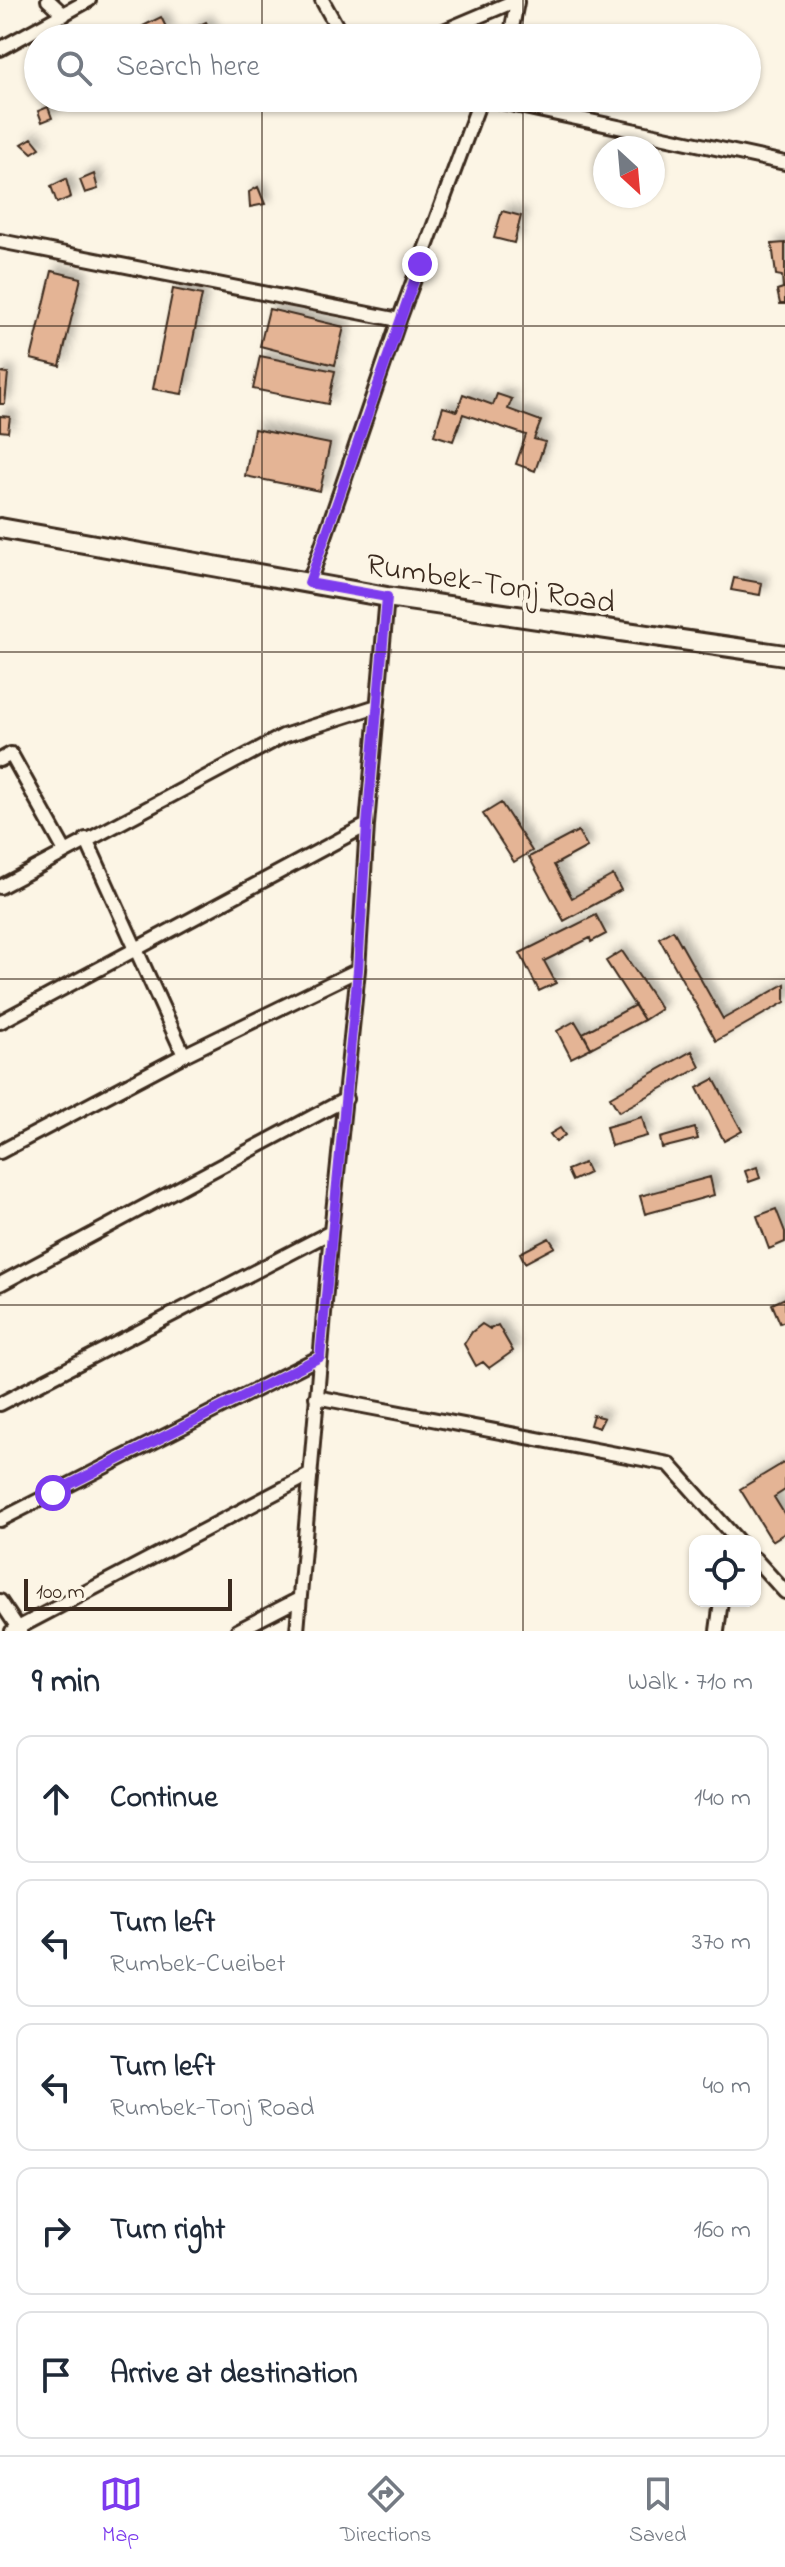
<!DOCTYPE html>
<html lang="en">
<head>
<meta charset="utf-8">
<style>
  :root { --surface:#fff; --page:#f2f2f3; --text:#1f2937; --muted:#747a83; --line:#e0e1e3; --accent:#7c3aed }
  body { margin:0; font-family:"Indie Flower",sans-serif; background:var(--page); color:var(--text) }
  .controls { position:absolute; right:24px; bottom:24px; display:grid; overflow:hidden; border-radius:16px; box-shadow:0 2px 6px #0004 }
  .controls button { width:72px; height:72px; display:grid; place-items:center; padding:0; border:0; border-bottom:2px solid var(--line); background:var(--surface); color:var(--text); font:40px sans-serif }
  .compass { position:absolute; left:593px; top:136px; width:72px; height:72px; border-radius:50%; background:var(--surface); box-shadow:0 2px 6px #0004; rotate:154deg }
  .scale { position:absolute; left:24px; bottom:20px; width:208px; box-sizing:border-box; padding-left:8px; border:4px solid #3b2a1e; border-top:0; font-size:22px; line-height:28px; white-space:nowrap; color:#3b2a1e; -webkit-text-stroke:6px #fcf5e5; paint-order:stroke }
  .stop { position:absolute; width:24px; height:24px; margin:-18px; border:6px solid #7c3aed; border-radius:50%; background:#fff }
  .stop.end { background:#7c3aed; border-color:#fff; box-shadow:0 2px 8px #0008 }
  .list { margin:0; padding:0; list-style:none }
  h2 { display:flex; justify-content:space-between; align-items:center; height:104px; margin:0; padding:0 32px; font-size:34px }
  h2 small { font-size:26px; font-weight:400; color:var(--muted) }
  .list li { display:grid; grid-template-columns:52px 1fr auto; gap:24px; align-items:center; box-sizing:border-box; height:128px; margin:0 16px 16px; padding:0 16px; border:2px solid var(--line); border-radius:16px }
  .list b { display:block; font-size:30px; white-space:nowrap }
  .list p { margin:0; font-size:26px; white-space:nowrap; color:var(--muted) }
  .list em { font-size:26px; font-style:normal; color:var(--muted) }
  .icon { flex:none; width:44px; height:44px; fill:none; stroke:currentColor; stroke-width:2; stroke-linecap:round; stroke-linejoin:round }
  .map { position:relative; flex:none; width:785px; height:1631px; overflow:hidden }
  .search { position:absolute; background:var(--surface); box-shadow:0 2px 6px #0004; left:24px; right:24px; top:24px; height:88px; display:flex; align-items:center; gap:20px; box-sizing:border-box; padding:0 28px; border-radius:44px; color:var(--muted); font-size:30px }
  .sheet { height:824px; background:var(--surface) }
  nav { display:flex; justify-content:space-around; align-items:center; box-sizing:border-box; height:112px; border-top:2px solid var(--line); background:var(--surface); font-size:22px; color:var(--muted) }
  nav a { display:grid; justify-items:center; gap:4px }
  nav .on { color:var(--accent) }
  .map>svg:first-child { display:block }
  .building { fill:#e4b495; stroke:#3b2a1e; stroke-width:2; filter:url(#shadow) }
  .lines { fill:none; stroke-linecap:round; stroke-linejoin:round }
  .minor-casing { stroke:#3b2a1e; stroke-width:18 }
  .primary-casing { stroke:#3b2a1e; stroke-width:24 }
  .minor { stroke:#fcf5e5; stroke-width:12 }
  .primary { stroke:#fcf5e5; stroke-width:18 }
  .route { stroke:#7c3aed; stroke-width:10 }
  .grid { fill:none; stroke:#3b2a1e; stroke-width:2; stroke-opacity:0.55 }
  .labels { text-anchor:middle; stroke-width:8; stroke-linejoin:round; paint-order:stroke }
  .street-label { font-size:32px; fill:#3b2a1e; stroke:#fcf5e5 }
</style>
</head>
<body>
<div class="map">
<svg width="785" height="1631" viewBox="0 0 785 1631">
  <defs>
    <filter id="shadow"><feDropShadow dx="6" dy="-6" stdDeviation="4" flood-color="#0004"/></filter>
  </defs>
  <rect width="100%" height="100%" fill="#fcf5e5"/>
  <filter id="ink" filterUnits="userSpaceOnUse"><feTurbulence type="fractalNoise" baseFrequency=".0125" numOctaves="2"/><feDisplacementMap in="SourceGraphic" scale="16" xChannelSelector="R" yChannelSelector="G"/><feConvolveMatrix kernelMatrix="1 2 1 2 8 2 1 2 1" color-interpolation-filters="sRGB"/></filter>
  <g filter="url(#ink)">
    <path class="building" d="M161 17 168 31 149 38 143 26Z
      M206 22 213 36 196 38 191 29Z
      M48 107 52 118 42 122 38 111Z
      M32 138 40 148 32 153 22 144Z
      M94 174 98 189 85 193 80 180Z
      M66 179 71 197 57 203 51 186Z
      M258 187 265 204 250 207 249 192Z
      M502 211 521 216 514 243 494 238Z
      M785 243V304H780L777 290 783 288 782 276 776 275 772 244Z
      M52 271 81 278 60 366 31 359Z
      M173 289 202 295 182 394 153 389Z
      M269 309 344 327 335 365 260 346Z
      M260 356 335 371 328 404 253 389Z
      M0 372 8 373 5 404H0Z
      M463 394 493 405 497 394 512 399 508 409 541 421 534 439 545 442 535 471 516 464 526 435 463 414 453 441 434 435 443 407 457 411Z
      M0 416 10 417 8 432 0 431Z
      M254 429 330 444 320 491 245 476Z
      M734 578 762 583 760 595 731 590Z
      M501 803 532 851 514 862 483 814Z
      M578 831 587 847 554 865 572 898 613 875 621 890 564 921 529 857Z
      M596 915 606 934 591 942 590 938 544 961 556 983 539 991 520 953Z
      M673 930 723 1019 785 984V1002L716 1041 659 938Z
      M622 951 661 1009 644 1020 606 961Z
      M635 1005 644 1020 591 1048 583 1033Z
      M575 1021 591 1048 571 1058 557 1031Z
      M692 1051 700 1067 619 1112 610 1097Z
      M714 1079 742 1131 724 1141 697 1088Z
      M642 1117 647 1136 611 1146 606 1127Z
      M560 1128 565 1135 556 1142 550 1134Z
      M695 1128 698 1139 662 1148 660 1138Z
      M584 1163 589 1173 572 1181 567 1170Z
      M757 1167 760 1178 749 1182 745 1171Z
      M710 1177 714 1195 645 1214 640 1196Z
      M776 1209 785 1232V1242L769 1249 757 1216Z
      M549 1238 555 1247 525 1263 520 1253Z
      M785 1298V1321L780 1323 772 1304Z
      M482 1324 490 1329 498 1325 513 1351 489 1368 483 1362 476 1366 464 1344 472 1332Z
      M593 1415 604 1418 599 1428 590 1425Z
      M785 1462V1490L774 1497 785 1515V1533L772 1541 740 1489Z"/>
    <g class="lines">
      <g class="minor-casing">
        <path id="minor" d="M48 0 64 15
          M322 0 343 38
          M427 38 517 0
          M510 38 517 2
          M0 49 89 0
          M483 98 785 163
          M0 241 399 320
          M309 583 399 320 481 98
          M0 760 11 754 65 851
          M86 839 184 1055
          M0 887 283 736 377 706
          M0 1022 367 825
          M0 1152 184 1055 358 970
          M0 1284 346 1099
          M316 1397 669 1464 738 1541
          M0 1404 331 1232
          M0 1520 320 1357
          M755 1559 785 1592
          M0 1601 20 1631
          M12 1631 311 1474
          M237 1631 299 1599
          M297 1631 331 1232 358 970 367 825 387 597
          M717 1631 721 1601"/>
      </g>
      <g class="primary-casing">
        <path id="primary" d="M0 528 387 597 785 655"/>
      </g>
      <use href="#minor" class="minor"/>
      <use href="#primary" class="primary"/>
    </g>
  </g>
  <g class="lines" filter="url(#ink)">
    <path class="route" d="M53 1493 320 1357 358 970 367 825 387 597 309 583 420 264"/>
  </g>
  <path class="grid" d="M262 0V38M523 0V38M262 98V1631M523 98V1631M0 326H785M0 652H785M0 979H785M0 1305H785"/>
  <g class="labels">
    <g class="street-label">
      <text transform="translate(491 582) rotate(9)" y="11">Rumbek-Tonj Road</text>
    </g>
  </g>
</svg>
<div class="controls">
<button><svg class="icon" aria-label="locate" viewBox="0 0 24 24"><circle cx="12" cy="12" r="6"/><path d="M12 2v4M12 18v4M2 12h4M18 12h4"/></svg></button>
</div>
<svg class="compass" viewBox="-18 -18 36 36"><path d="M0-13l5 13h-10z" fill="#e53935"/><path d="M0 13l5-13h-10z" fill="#747a83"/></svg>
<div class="scale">100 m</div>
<div class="stop" style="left:53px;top:1493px"></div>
<div class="stop end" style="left:420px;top:264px"></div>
<div class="search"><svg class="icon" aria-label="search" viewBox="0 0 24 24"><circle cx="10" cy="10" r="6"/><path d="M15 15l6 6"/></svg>Search here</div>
</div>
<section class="sheet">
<h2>9 min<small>Walk · 710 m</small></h2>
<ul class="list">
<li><svg class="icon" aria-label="ahead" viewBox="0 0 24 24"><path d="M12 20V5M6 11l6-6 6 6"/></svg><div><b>Continue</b></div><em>140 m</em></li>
<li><svg class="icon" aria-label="left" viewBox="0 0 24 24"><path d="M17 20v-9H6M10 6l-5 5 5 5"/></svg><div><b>Turn left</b><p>Rumbek-Cueibet</p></div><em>370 m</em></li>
<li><svg class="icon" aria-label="left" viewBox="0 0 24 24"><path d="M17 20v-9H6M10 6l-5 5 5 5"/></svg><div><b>Turn left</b><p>Rumbek-Tonj Road</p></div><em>40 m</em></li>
<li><svg class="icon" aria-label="right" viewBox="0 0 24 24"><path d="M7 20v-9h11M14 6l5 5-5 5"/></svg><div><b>Turn right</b></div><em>160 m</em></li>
<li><svg class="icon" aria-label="arrive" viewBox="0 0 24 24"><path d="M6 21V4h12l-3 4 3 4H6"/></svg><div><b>Arrive at destination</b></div></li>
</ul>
</section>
<nav>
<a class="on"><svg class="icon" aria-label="map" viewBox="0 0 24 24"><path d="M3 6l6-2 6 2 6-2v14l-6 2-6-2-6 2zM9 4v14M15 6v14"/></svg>Map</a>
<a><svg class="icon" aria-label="directions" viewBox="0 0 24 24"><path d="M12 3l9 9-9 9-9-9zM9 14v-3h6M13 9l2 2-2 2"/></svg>Directions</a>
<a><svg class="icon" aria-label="saved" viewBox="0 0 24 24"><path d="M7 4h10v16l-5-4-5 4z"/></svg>Saved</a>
</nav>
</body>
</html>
